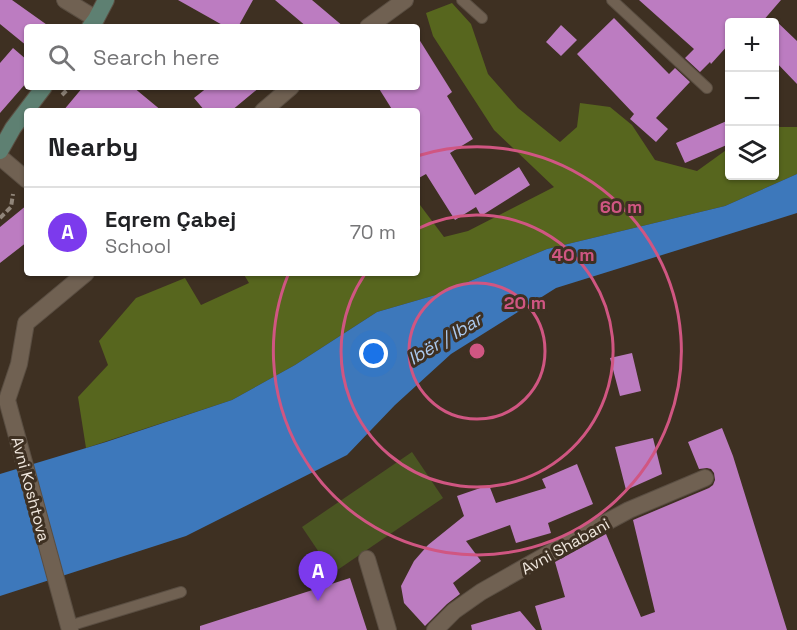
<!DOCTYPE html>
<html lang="en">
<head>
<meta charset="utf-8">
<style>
  :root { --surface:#fff; --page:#f6f6f6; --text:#202124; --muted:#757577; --line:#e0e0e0; --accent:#7c3aed }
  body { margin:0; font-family:"Space Grotesk",sans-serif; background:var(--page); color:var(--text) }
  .controls { position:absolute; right:18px; top:18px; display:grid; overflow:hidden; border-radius:6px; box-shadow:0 2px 4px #0004 }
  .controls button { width:54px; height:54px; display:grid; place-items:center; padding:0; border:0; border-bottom:2px solid var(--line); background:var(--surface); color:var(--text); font:30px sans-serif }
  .you { position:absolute; left:374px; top:354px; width:21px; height:21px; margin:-15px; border:4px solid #fff; border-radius:50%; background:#1a73e8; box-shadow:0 0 0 9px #1a73e833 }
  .badge { display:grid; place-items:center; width:39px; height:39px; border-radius:50%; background:var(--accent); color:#fff; font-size:20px; font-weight:700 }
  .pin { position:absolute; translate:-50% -50px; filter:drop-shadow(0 2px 3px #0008) }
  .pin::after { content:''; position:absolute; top:32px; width:21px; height:18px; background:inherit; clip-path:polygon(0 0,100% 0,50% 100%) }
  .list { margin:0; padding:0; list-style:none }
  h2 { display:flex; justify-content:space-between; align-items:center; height:78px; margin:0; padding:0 24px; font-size:26px }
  h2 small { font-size:20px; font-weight:400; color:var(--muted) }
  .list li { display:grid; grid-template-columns:39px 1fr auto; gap:18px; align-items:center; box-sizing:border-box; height:90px; padding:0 24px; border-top:2px solid var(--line) }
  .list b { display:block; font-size:22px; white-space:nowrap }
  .list p { margin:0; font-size:20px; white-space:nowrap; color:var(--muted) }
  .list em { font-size:20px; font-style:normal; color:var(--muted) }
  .icon { flex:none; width:33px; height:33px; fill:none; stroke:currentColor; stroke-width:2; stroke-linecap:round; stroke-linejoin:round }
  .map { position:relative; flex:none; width:797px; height:630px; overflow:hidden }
  .search { position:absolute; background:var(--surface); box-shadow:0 2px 4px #0004; left:24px; top:24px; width:396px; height:66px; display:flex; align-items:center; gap:15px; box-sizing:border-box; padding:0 21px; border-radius:6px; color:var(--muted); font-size:22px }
  .panel { position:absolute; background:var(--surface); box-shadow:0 2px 4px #0004; left:24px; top:108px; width:396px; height:168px; border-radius:6px }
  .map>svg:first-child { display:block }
  .green { fill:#4a5522 }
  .forest { fill:#57661e }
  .water { fill:#3d78bb }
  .building { fill:#bc7cc1 }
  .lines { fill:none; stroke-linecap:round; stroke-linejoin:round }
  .service-casing { stroke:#5a4e42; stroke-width:12 }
  .minor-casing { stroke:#5a4e42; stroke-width:18 }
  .secondary-casing { stroke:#5a4e42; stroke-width:18 }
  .path { stroke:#908579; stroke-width:4; stroke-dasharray:6 3; stroke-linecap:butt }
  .service { stroke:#706152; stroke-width:10 }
  .minor { stroke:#706152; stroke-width:16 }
  .secondary { stroke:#5e8072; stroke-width:16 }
  .ring { fill:none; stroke:#d05682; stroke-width:3 }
  .labels { text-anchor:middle; stroke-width:6; stroke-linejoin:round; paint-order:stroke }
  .street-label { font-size:16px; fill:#f0e7de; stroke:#3e3022 }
  .water-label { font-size:18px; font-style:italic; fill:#accaef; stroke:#3e3022 }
  .centre { fill:#d05682; stroke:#3e3022; stroke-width:3 }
  .ring-label { font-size:18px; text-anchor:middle; font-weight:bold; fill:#d05682; stroke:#3e3022; stroke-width:6; stroke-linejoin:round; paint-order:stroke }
</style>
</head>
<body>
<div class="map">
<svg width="797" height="630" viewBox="0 0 797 630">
  <rect width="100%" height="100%" fill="#3e3022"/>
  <path class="green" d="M412 452 443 498 333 573 302 527Z"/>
  <path class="forest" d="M452 3 471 24 488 74 518 108 560 142 577 127 580 103 610 107 632 125 655 160 697 171 729 148 730 176H774L775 127H797V174L725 206 547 249 439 294 377 312 295 365 232 400 86 448 78 397 108 365 99 341 136 298 185 278 201 305 249 283 243 273H417V201L444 237 468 231 554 187 494 130 433 36 426 13Z"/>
  <path class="water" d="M797 174V213L556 288 451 354 395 405 347 455 186 536 0 596V474L106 442 232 400 295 365 377 312 439 294 547 249 725 206Z"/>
  <path class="building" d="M0 0H12L50 27H27V46L0 24Z
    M178 0H253L238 27H226Z
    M275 0H312L344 27H307Z
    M639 0H781L762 22H729V44L711 64 710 62 700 72 685 58 694 49Z
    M614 18 669 74 675 68 690 82 656 118 668 129 656 142 630 119 634 114 577 54Z
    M774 19 797 41V84L774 60Z
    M561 25 577 40 561 56 546 42Z
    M417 36 452 92 447 96 473 139 450 153 475 195 519 167 530 185 481 216 476 207 455 220 426 174 417 179V111H393L378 87H417Z
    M13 48 27 60V82L0 113V63Z
    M83 87H133L162 111H63Z
    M208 87H260L231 111H205L194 98Z
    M729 120V144L685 163 676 143Z
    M27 205V242L0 263V227Z
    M632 353 641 391 620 396 610 358Z
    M722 428 733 456 787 630H542L535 606 565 597 555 562 606 534 641 617 655 612 633 520 709 488 713 485 715 480 714 473 711 469 707 468 699 469 688 442Z
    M653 438 662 474 626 490 615 447Z
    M577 464 593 504 548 523 551 533 516 543 510 525 466 541 481 561 453 583 460 594 447 604 425 626 404 603 401 586 414 561 428 545 464 516 457 496 489 485 496 503 546 488 542 479Z
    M350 578 367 630H200V626Z
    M520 611 536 630H472L471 625Z"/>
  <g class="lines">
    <g class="service-casing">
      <path id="service" d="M462 0 482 18
        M612 0 707 88
        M69 626 181 592"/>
    </g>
    <g class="minor-casing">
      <path id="minor" d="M65 0 96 19
        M368 27 405 0
        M263 111 291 87
        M0 157 27 180
        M367 559 388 630
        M70 630 7 400 19 364 26 323 86 273
        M435 630 454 611 481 592 562 546 629 510 705 478"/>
    </g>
    <g class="secondary-casing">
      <path id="secondary" d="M90 27 96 19 106 0
        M0 151 13 128 44 87"/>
    </g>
    <path class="path" d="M62 95 70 87
      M0 218 11 207 13 194"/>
    <use href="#service" class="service"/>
    <use href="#minor" class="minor"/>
    <use href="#secondary" class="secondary"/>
  </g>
  <g class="ring">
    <circle cx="477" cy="351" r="68"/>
    <path d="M417 229A136 136 0 1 1 365 274"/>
    <path d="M417 156A204 204 0 1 1 288 275"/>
  </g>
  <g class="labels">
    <g class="street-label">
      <text transform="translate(31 489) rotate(75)" y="6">Avni Koshtova</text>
      <text transform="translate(565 546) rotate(-29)" y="6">Avni Shabani</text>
    </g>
    <g class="water-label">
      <text transform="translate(445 339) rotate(-31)" y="6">Ibër / Ibar</text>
    </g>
  </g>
  <circle cx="477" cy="351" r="9" class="centre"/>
  <g class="ring-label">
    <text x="621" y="213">60 m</text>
    <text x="573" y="261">40 m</text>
    <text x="525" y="309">20 m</text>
  </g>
</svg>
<div class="controls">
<button>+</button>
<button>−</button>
<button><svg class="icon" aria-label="layers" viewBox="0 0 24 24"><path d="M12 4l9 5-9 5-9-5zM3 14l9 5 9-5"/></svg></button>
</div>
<div class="you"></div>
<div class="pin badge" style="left:318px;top:601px">A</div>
<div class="search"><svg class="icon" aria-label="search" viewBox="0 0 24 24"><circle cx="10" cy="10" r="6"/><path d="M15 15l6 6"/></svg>Search here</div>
<section class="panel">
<h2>Nearby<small></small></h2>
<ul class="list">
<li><span class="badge">A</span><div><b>Eqrem Çabej</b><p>School</p></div><em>70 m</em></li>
</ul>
</section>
</div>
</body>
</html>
